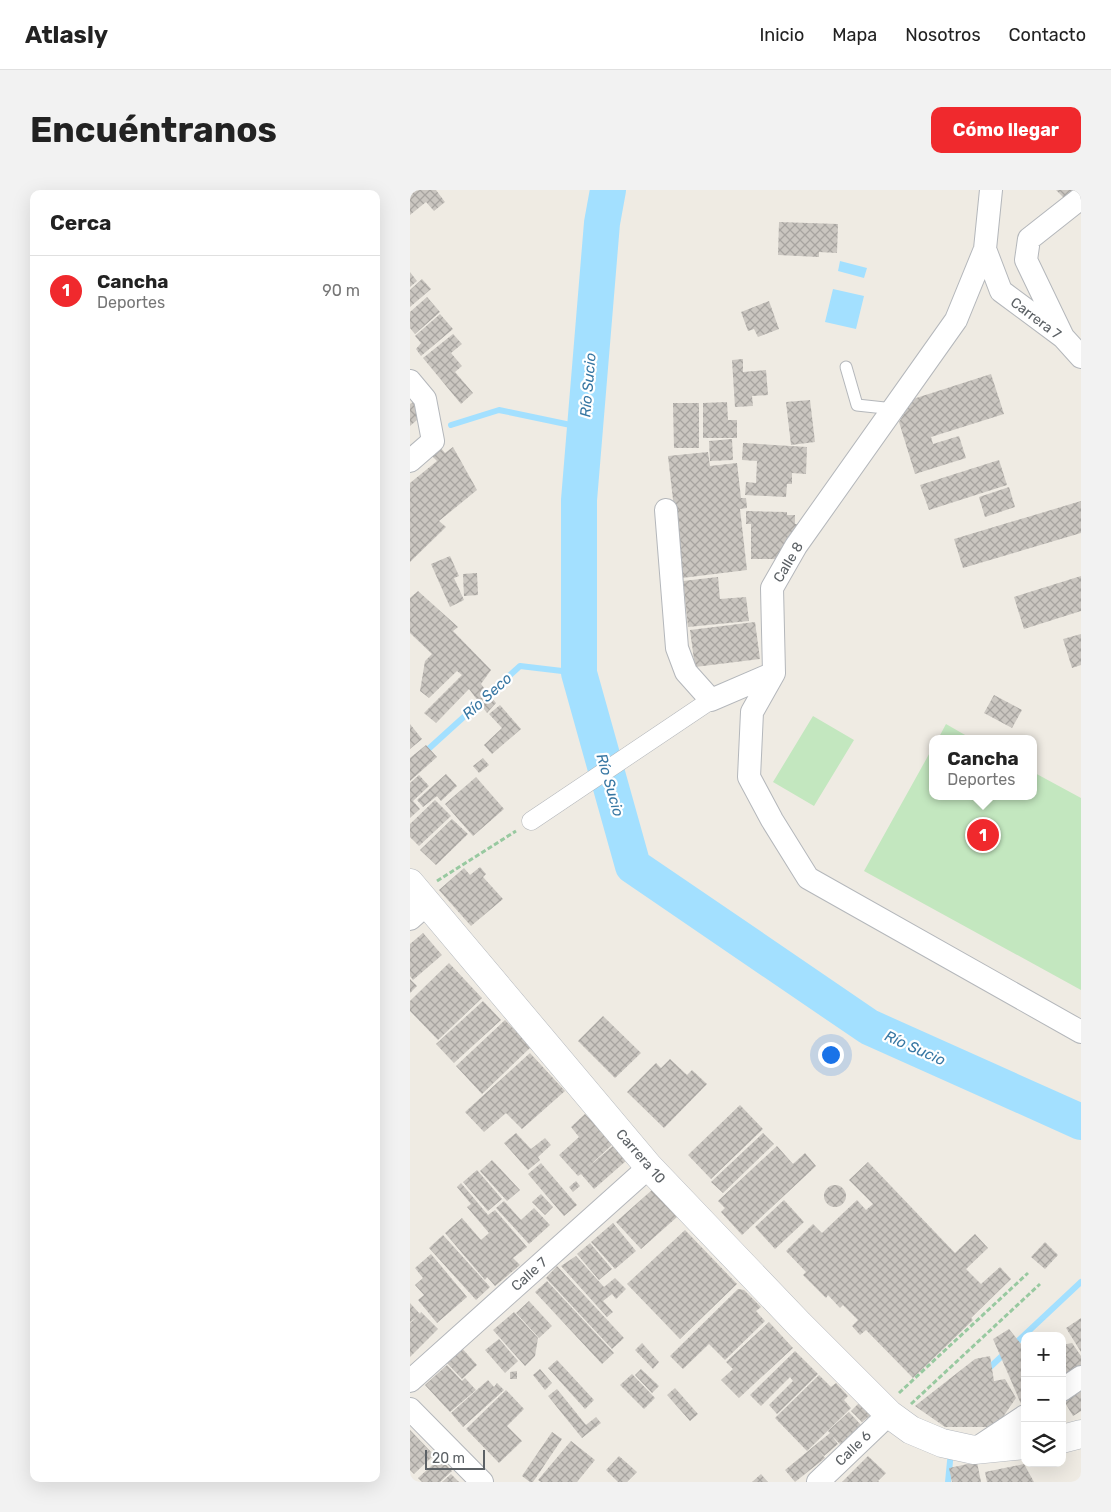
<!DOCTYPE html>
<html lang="es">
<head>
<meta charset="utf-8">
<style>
  :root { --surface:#fff; --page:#f2f2f2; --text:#222; --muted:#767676; --line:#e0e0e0; --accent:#f0292d }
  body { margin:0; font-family:Rubik,sans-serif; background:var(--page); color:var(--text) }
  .controls { position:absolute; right:15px; bottom:15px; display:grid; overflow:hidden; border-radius:10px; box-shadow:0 5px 20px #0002 }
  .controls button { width:45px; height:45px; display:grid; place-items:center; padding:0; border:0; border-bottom:1px solid var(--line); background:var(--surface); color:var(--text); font:25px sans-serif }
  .scale { position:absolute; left:15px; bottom:12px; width:60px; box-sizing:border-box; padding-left:5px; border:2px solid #5c6165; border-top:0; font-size:14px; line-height:18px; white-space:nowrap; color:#5c6165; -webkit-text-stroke:4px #fff; paint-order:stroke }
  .you { position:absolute; left:420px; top:864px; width:18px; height:18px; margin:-12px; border:4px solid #fff; border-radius:50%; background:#1a73e8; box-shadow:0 0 0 8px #1a73e833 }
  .badge { display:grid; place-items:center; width:32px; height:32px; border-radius:50%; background:var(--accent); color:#fff; font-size:16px; font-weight:700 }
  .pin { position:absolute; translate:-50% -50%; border:2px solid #fff; box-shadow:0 1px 5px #0006 }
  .popup { position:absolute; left:519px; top:545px; width:108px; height:65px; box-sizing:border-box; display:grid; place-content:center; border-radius:10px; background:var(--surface); filter:drop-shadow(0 1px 4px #0005); font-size:16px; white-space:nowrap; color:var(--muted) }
  .popup b { font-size:19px; color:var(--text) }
  .popup::after { content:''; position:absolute; left:50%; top:100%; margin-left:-10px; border:10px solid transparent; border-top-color:var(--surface) }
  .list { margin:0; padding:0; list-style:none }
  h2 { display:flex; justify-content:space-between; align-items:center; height:65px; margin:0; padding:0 20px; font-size:21px }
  h2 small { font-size:16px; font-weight:400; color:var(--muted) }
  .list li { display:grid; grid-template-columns:32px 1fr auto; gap:15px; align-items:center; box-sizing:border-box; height:70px; padding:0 20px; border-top:1px solid var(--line) }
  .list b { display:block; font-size:19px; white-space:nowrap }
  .list p { margin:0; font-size:16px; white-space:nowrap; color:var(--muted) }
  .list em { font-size:16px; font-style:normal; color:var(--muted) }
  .icon { flex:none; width:28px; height:28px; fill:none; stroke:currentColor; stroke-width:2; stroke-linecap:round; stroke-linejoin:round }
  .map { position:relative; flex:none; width:671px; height:1292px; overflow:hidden; border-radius:10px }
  header { display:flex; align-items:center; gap:30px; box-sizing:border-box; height:70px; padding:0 25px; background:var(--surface); border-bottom:1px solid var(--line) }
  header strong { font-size:24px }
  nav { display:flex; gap:28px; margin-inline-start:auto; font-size:18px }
  .intro { display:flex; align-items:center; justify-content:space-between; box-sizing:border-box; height:120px; padding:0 30px }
  h1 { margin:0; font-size:35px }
  .button { padding:12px 22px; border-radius:10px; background:var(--accent); color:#fff; font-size:18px; font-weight:700 }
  main { display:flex; gap:30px; padding:0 30px }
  aside { flex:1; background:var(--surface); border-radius:10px; box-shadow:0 5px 20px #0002 }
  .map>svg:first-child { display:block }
  .green { fill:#c3e7bf }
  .water { fill:#a3e0ff }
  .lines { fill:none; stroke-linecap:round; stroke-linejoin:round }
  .stream { stroke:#a3e0ff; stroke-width:6 }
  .river { stroke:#a3e0ff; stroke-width:36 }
  .building { fill:url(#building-cross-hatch) }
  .service-casing { stroke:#b4b7bb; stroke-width:13 }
  .pedestrian-casing { stroke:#b4b7bb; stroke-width:19 }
  .minor-casing { stroke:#b4b7bb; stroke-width:24 }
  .secondary-casing { stroke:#b5b9be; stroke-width:29 }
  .path { stroke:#98c9a0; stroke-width:3; stroke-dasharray:5 2.5; stroke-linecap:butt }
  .service { stroke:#fff; stroke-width:11 }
  .pedestrian { stroke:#fff; stroke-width:18 }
  .minor { stroke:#fff; stroke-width:22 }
  .secondary { stroke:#fff; stroke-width:28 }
  .labels { text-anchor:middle; stroke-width:4.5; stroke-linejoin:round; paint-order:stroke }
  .street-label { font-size:14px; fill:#5c6165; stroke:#fff }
  .water-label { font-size:15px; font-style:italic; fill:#3777a3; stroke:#fff }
</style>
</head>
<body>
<header>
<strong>Atlasly</strong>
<nav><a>Inicio</a><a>Mapa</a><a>Nosotros</a><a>Contacto</a></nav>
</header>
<div class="intro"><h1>Encuéntranos</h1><a class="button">Cómo llegar</a></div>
<main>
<aside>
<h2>Cerca<small></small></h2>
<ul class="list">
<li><span class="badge">1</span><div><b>Cancha</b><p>Deportes</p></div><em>90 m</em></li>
</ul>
</aside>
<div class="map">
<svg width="671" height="1292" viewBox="0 0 671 1292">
  <defs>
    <pattern id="building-cross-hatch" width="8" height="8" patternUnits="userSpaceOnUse" patternTransform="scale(1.25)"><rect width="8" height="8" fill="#cac6c0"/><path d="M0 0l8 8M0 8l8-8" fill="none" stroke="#a7a4a0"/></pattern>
  </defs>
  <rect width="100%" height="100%" fill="#efebe3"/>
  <path class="green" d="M403 526 444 550 404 616 363 592Z
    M536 534 562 549H528Z
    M523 557V606H623V582L671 608V800L454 681Z"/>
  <path class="water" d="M430 71 457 78 454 88 428 81Z
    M423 99 454 106 446 139 415 132Z"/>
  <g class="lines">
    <path class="stream" d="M41 235 89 220 175 238
      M14 563 110 476 169 483
      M577 1180 671 1092
      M538 1292 541 1261"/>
    <path class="river" d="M198 0 192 33 169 310V483L223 676 459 837 671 932"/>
  </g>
  <path class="building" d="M0 0H26L35 12 24 21 16 12 0 25Z
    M646 0H668L657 11Z
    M369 32 428 34 427 63 409 62V67L368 65Z
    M0 82 7 91 0 97Z
    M12 89 21 99 0 117V100Z
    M17 107 30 122 5 144 0 138V122Z
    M359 111 369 139 348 147 344 139 338 141 331 122Z
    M30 124 43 139 11 166 6 159 11 153 5 146Z
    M43 144 52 154 41 163 52 176 45 182 63 203 51 214 13 168Z
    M333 169V182L356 180 358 205 342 206 343 216 325 217 322 170Z
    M581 184 594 224 521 247 523 254 549 246 556 268 505 284 489 232 503 209Z
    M400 210 405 252 381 255 376 212Z
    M3 212 14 224 0 236V214Z
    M317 212 318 230H327V248H293V213Z
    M263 213H289V258H264Z
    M322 249 323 270 300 271 299 251Z
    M333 253 397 257 396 284 382 283V294H377L376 307 335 305 336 292 346 293 347 271 332 270Z
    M30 257 35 263 43 257 67 300 29 331 36 337 0 372V293L27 271 21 265Z
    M298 262 300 276 327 273 331 308H336L337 318 330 319 337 380 272 388 258 266Z
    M589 270 597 295 519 320 510 295Z
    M599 297 605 317 575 327 569 307Z
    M671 311V343L553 378 544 349Z
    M336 321 377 322V325H385V334H392L375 369H341V334H336Z
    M40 366 49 386 44 388 54 410 40 417 21 374Z
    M67 383 68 405 54 406 53 384Z
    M671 386V421L614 439 604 407Z
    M308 387 310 409 336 407 339 431 278 437 273 391Z
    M8 401 48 437 43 441 81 480 71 494 86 513 77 523 59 499 26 533 14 523 52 485 47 481 19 508 10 501 15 471 22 464 0 443V408Z
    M345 432 350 469 285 477 280 440Z
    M671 444V475L662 478 653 449Z
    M584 505 612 520 602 538 574 523Z
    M90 515 111 539 82 564 74 555 92 538 79 524Z
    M0 534 12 549 0 559Z
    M16 555 27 567 0 591V568Z
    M73 568 79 575 69 583 63 576Z
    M36 584 47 596 31 611 27 606 13 617 7 610Z
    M9 585 19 596 3 611 10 619 0 628V593Z
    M66 587 94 619 63 646 35 614Z
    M25 610 41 626 9 656 0 647V634Z
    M42 629 58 644 26 675 10 660Z
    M70 677 76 684 73 687 93 709 61 736 29 700 54 678 60 685Z
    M13 743 32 765 3 790 0 786V754Z
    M39 773 72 808 28 850 0 821V811Z
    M0 789 7 796 0 803Z
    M73 811 91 830 44 873 26 854Z
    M193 826 231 863 205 888 168 851Z
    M95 830 121 857 72 904 46 876Z
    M120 863 155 901 112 939 96 923 74 942 55 922Z
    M260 869 277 885 282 880 297 894 254 938 217 902 246 873 251 878Z
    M330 915 353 939 301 989 278 965Z
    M175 924 203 954 177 978 204 955 217 970 184 999 171 984 168 986 149 965 169 947 161 937Z
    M106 943 121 959 135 948 141 955 128 967 130 970 118 980 94 953Z
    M353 943 364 954 313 1003 301 992Z
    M367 956 383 974 395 963 406 976 332 1045 311 1022 315 1018 308 1011Z
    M82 970 110 1000 97 1011 70 981Z
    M458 972 545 1063 565 1044 578 1058 556 1079 571 1094 590 1077 601 1089 561 1128 563 1130 503 1188 456 1140 450 1145 442 1136 448 1130 433 1115 430 1118 418 1105 416 1108 393 1085 396 1082 376 1061 403 1034 412 1043 447 1010 456 1020 463 1014 439 990Z
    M131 973 167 1015 154 1026 118 984Z
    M67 980 92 1009 78 1021 53 992Z
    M166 991 170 996 163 1002 159 997Z
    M51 993 78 1025 85 1020 117 1057 103 1068 110 1075 85 1096 77 1087 75 1090 35 1043 52 1028 71 1050 79 1043 57 1017 61 1014 47 997Z
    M414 1006a11 11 0 1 1 22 0a11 11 0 1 1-22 0Z
    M242 1000 267 1027 231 1059 206 1032Z
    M131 1004 143 1017 135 1025 122 1012Z
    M374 1010 394 1032 365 1059 345 1037Z
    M94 1011 111 1030 124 1018 140 1035 119 1054 86 1018Z
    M203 1033 226 1061 205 1079 181 1052Z
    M275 1040 327 1094 270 1149 217 1094Z
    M33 1045 80 1097 66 1110 19 1058Z
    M635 1052 648 1065 635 1079 621 1067Z
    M180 1053 202 1079 189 1090 167 1064Z
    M21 1064 57 1107 27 1133 8 1110 14 1105 5 1095 13 1088 5 1078Z
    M166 1066 194 1097 205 1088 216 1099 206 1109 202 1104 193 1111 203 1122 197 1127 151 1076Z
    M147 1076 214 1148 202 1159 136 1088Z
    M137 1091 204 1163 192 1174 125 1102Z
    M328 1099 334 1100 351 1117 346 1121 355 1131 315 1170 299 1154 273 1179 260 1166Z
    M119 1111 142 1136 129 1148 106 1123Z
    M0 1113 10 1124 11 1122 28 1139 0 1167V1133L7 1127 0 1132Z
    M104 1122 128 1148 125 1166 115 1176 83 1140Z
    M671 1128V1162L656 1138Z
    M359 1132 383 1158 329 1208 311 1190 323 1179 316 1172Z
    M599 1139 615 1159V1223L583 1149Z
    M89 1149 108 1171 95 1183 75 1160Z
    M232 1153 249 1172 243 1179 225 1160Z
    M662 1153 671 1166V1183L662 1190 652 1178V1155Z
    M50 1156 67 1175 52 1189 34 1170Z
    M385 1161 408 1184 367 1224 359 1215 383 1191 380 1187 351 1216 340 1205Z
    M580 1166 584 1191 595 1189 606 1208 586 1237H535L505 1216 565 1169Z
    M147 1170 184 1210 175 1219 138 1178Z
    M37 1175 52 1191 55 1188 66 1200 40 1222 15 1195Z
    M130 1179 142 1193 135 1200 123 1185Z
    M231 1179 249 1196 242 1203 225 1185Z
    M107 1181V1189H100V1182Z
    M222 1184 245 1208 234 1219 210 1195Z
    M409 1185 421 1197 426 1193 438 1206 434 1210 441 1218 397 1261 365 1228Z
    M78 1190 84 1197 87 1193 94 1200 53 1237 41 1223Z
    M265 1198 288 1224 280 1231 257 1205Z
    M147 1199 176 1235 186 1227 191 1233 172 1248 138 1206Z
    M96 1200 114 1219 97 1236 112 1251 89 1273 56 1239Z
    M671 1201V1221L663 1226 654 1211Z
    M449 1213 461 1225 452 1232 441 1221Z
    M439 1222 451 1235 431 1255 422 1246 428 1254 414 1266 410 1262 415 1268 385 1292 375 1280 420 1243 418 1241Z
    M0 1240 24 1265 4 1284 0 1280Z
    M142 1242 152 1249 123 1292H120L112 1286Z
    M161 1251 185 1270 167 1292H131L128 1290Z
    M209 1266 227 1282 217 1292H208L196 1280Z
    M458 1266 476 1283 468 1291 469 1292H432Z
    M30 1268 42 1281 30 1292H12L8 1288Z
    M567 1272 571 1292H542L539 1278Z
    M614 1274 624 1292H577L575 1282Z
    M41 1284 49 1292H32Z
    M351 1284 358 1292H342Z"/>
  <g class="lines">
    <g class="service-casing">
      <path id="service" d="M436 177 447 215 484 219"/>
    </g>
    <g class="pedestrian-casing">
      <path id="pedestrian" d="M121 631 301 510"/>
    </g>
    <g class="minor-casing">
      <path id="minor" d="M575 59 591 101 653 147 671 167
        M653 147 616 70 619 49 671 8
        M0 191 15 209 23 251 0 271
        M256 320 267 458 276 482 301 510 364 483
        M364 483 362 398 386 356 546 130 575 59 581 0
        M364 483 342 522 339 587 362 630 398 688 671 842
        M0 729 18 713
        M0 1191 239 977
        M652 1200 671 1187
        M0 1219 72 1292
        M564 1260 615 1226
        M408 1292 479 1224"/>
    </g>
    <g class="secondary-casing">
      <path id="secondary" d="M0 693 239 977 389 1134 479 1224 501 1240 532 1253 564 1260 615 1255
        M652 1249 671 1244"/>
    </g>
    <path class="path" d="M27 691 106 641
      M489 1203 618 1083
      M501 1214 630 1094"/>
    <use href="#service" class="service"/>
    <use href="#pedestrian" class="pedestrian"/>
    <use href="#minor" class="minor"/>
    <use href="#secondary" class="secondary"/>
  </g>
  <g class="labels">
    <g class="street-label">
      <text transform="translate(626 128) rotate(37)" y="5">Carrera 7</text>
      <text transform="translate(378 372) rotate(-59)" y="5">Calle 8</text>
      <text transform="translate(231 966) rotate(49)" y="5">Carrera 10</text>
      <text transform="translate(119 1084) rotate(-42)" y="5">Calle 7</text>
      <text transform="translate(443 1258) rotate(-44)" y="5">Calle 6</text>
    </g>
    <g class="water-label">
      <text transform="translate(178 195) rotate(-85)" y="5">Río Sucio</text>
      <text transform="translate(77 506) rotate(-42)" y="5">Río Seco</text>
      <text transform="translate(200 595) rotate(74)" y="5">Río Sucio</text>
      <text transform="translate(505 858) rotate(24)" y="5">Río Sucio</text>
    </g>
  </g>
</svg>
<div class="controls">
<button>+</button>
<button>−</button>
<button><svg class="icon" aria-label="layers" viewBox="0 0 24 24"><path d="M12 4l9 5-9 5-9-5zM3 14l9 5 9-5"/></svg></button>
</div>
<div class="scale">20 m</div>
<div class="you"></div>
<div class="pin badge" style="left:573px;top:645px">1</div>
<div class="popup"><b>Cancha</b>Deportes</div>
</div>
</main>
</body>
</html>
